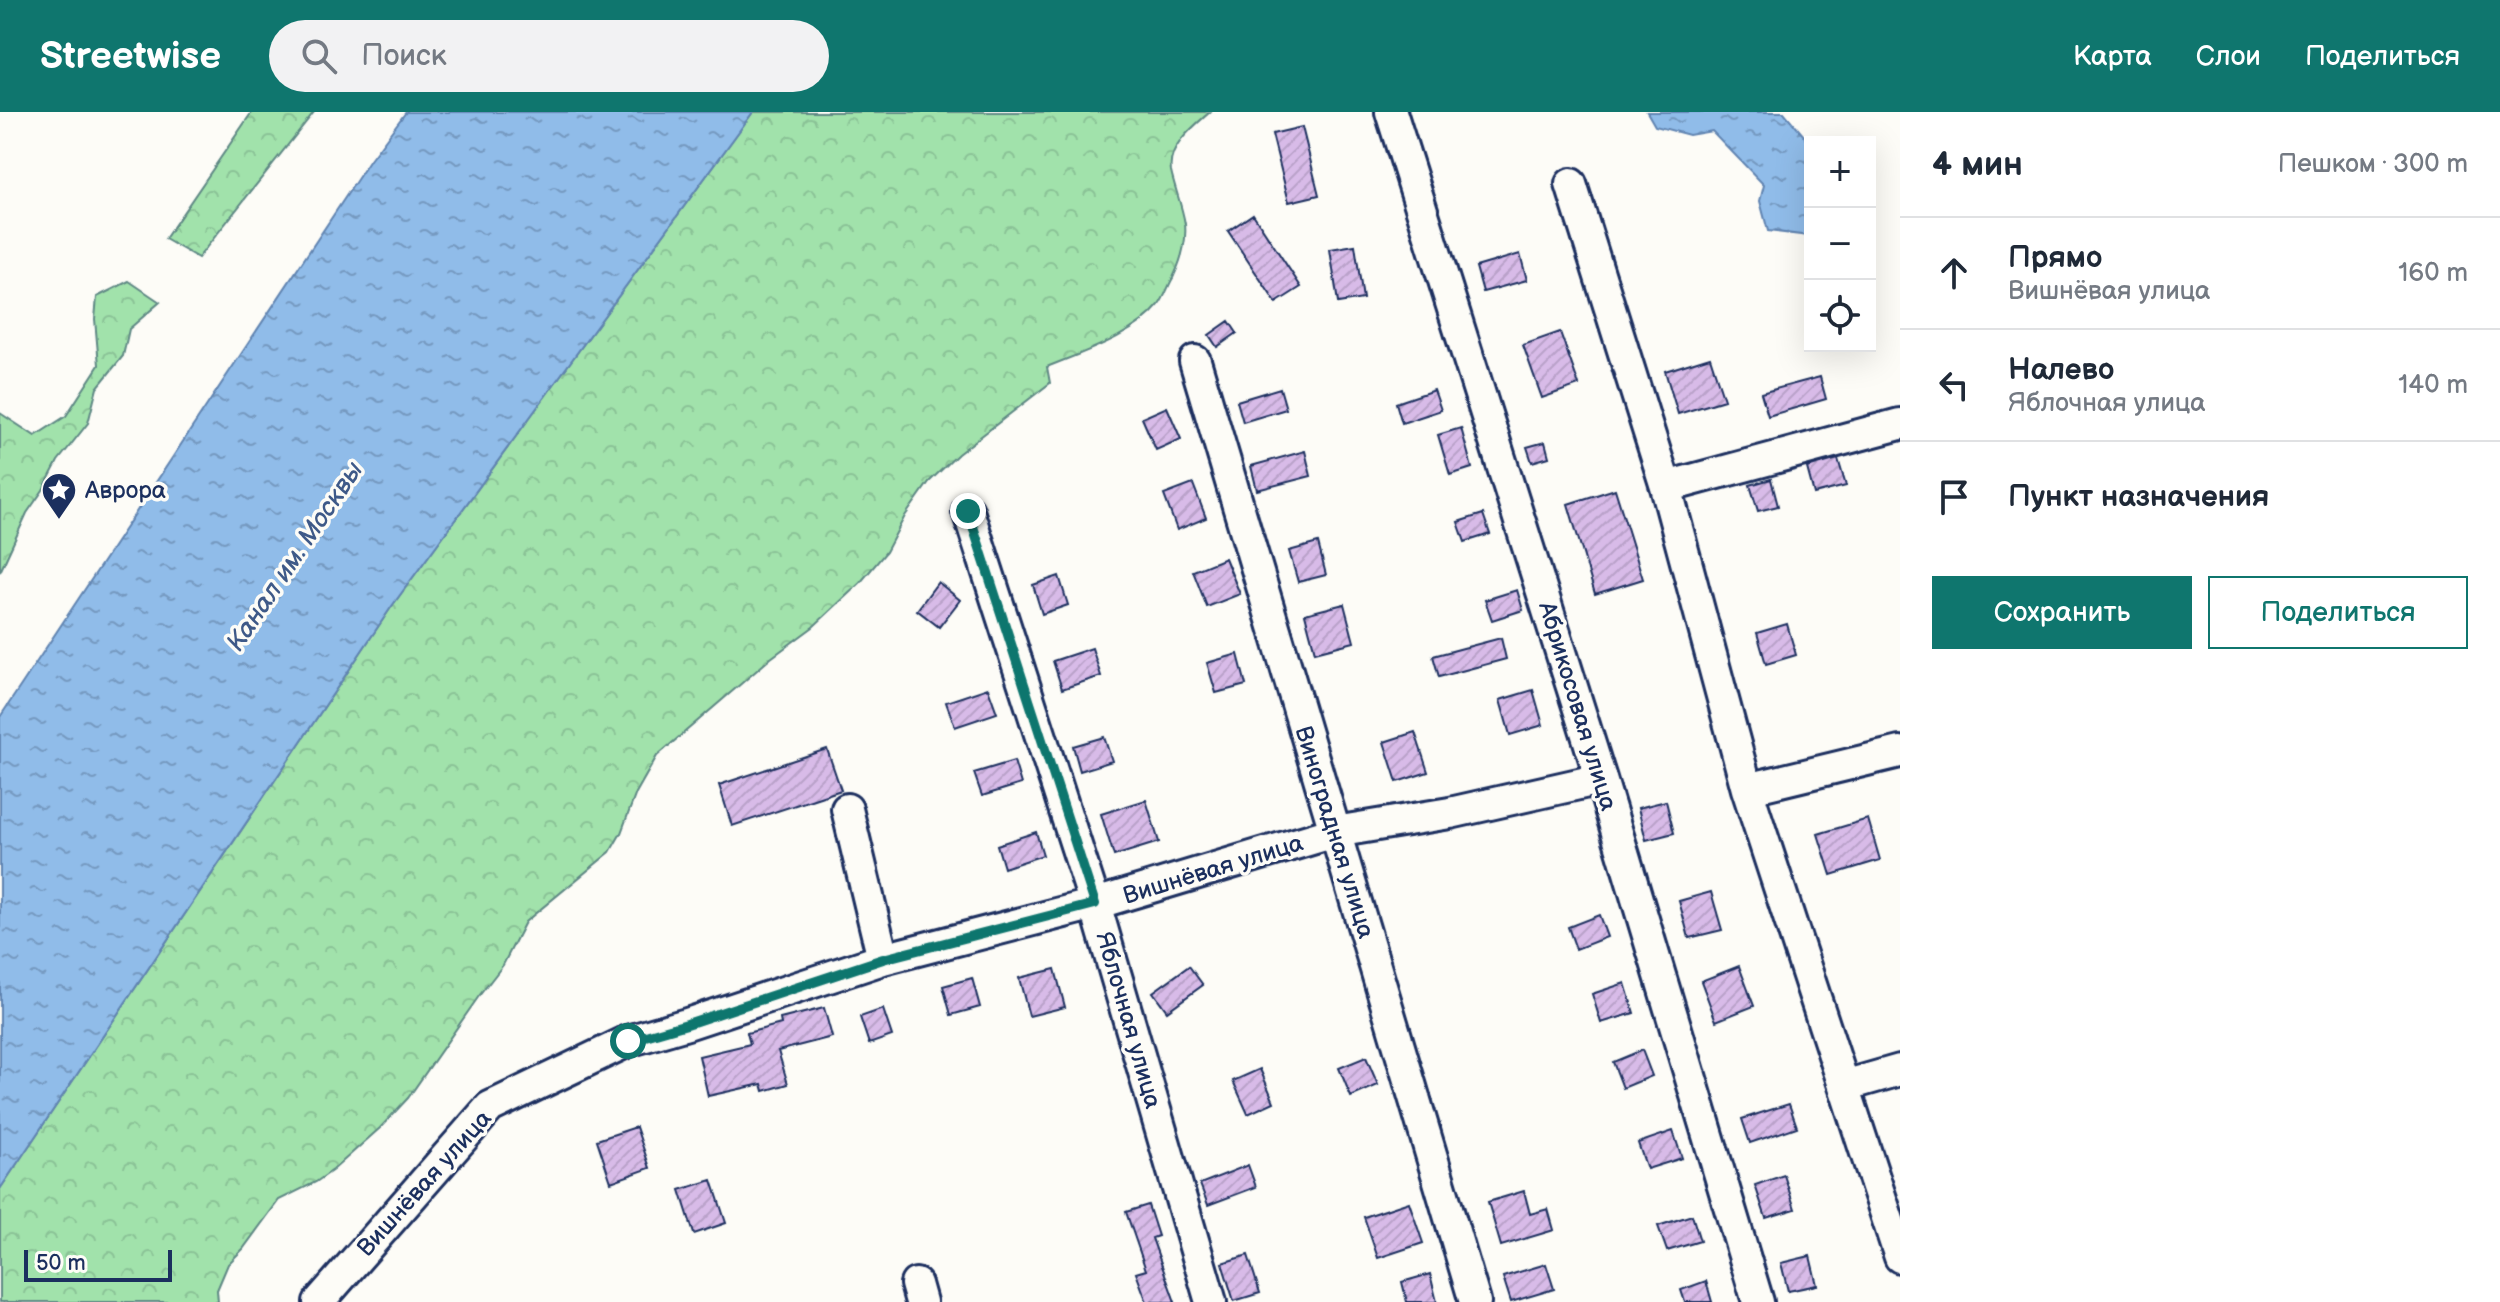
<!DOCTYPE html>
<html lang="ru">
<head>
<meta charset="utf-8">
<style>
  :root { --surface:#fff; --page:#f2f2f3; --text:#1f2937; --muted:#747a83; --line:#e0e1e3; --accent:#0f766e }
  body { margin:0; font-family:"Balsamiq Sans",sans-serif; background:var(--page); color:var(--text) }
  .controls { position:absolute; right:24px; top:24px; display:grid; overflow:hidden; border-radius:0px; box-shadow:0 8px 32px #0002 }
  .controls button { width:72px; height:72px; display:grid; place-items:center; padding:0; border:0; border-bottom:2px solid var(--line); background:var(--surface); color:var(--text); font:40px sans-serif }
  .scale { position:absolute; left:24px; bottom:20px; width:148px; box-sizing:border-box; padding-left:8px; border:4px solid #1b2f5e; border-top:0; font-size:22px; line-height:28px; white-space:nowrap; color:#1b2f5e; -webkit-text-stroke:6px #fdfcf7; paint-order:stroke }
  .stop { position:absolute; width:24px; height:24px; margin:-18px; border:6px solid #0f766e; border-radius:50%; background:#fff }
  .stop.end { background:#0f766e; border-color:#fff; box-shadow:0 2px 8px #0008 }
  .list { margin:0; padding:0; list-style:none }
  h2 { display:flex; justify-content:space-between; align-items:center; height:104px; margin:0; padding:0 32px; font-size:34px }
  h2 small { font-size:26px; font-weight:400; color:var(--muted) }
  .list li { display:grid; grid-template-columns:52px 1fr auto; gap:24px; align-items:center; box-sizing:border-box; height:112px; padding:0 32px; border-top:2px solid var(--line) }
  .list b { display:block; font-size:30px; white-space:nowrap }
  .list p { margin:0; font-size:26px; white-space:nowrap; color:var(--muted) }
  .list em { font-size:26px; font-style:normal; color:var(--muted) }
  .actions { display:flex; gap:16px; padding:24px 32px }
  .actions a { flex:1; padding:18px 0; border:2px solid var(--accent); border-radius:0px; text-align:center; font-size:28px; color:var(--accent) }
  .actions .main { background:var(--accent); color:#fff }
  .icon { flex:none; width:44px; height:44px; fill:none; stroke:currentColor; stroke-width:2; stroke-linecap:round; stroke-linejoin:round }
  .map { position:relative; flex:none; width:1900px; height:1190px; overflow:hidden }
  header { display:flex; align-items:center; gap:48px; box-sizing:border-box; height:112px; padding:0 40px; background:var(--accent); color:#fff }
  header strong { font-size:38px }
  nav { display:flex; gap:44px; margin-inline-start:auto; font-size:28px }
  .search { width:560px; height:72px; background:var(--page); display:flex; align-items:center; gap:20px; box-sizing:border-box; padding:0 28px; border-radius:44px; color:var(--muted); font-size:30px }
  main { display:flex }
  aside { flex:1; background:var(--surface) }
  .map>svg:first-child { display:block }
  .forest { fill:url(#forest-crowns); stroke:#5e8884; stroke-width:2 }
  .water { fill:url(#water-ripples); stroke:#6184b1; stroke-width:2 }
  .building { fill:url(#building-hatch); stroke:#1b2f5e; stroke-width:2 }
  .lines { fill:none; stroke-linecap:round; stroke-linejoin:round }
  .minor-casing { stroke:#1b2f5e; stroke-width:36 }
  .minor { stroke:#fdfcf7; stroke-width:30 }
  .route { stroke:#0f766e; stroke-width:10 }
  .labels { text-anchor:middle; stroke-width:7; stroke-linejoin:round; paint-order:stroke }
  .poi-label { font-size:24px; fill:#1b2f5e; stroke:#fdfcf7; text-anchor:start }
  .street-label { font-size:24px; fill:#1b2f5e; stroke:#fdfcf7 }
  .water-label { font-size:26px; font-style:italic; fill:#3e5988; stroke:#fdfcf7 }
</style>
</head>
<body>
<header>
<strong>Streetwise</strong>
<div class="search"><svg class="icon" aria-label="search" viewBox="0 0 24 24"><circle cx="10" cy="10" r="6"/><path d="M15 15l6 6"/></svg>Поиск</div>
<nav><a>Карта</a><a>Слои</a><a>Поделиться</a></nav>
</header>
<main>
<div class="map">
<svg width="1900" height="1190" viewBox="0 0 1900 1190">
  <defs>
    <pattern id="forest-crowns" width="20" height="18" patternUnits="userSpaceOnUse" patternTransform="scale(2)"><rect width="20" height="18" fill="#a1e2ab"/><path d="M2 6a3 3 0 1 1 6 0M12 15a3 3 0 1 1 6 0" fill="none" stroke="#8ac296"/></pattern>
    <pattern id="water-ripples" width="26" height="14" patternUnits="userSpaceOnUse" patternTransform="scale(2)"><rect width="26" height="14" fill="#90bce9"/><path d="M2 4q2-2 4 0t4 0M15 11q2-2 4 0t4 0" fill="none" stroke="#7599c0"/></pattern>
    <pattern id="building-hatch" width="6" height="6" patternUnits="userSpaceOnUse" patternTransform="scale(2)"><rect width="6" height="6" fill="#d8bbe8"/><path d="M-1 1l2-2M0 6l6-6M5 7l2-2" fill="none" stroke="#b9a1c9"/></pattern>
  </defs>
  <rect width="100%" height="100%" fill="#fdfcf7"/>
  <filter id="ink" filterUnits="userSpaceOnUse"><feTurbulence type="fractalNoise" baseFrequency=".0125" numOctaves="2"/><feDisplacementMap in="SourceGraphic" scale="16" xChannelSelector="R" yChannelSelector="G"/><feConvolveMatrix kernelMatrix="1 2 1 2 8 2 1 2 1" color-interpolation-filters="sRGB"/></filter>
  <g filter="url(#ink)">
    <path class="forest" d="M252 0H314L198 146 165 127Z
      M753 0H1210C1194 14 1167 35 1171 59 1175 77 1182 94 1185 112 1187 131 1181 149 1173 166 1168 174 1165 185 1159 193 1134 224 1083 240 1047 255L1050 271 958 342 929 370 905 404 886 440 860 471 813 515 771 546 657 644 636 681 621 721 610 740 525 810 503 853 479 884 408 986 380 1016 333 1058 316 1070 279 1088 243 1137 228 1152 217 1178 218 1190H0V1077L392 494Z
      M129 169 160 190 129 217 123 244 97 276 88 311 58 349 43 378 27 401 0 460V301L35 324 66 304 99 253 95 207 97 185Z"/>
    <path class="water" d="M406 0H753L392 494 0 1077V605L370 48Z
      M1647 0H1784L1810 31V124L1768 119 1760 89 1764 73 1712 19 1689 23 1655 14Z"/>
    <path class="building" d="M1302 15 1319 83 1289 90 1272 22Z
      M1253 102 1301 175 1276 191 1228 119Z
      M1355 133 1363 187 1338 191 1330 137Z
      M1520 142 1527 168 1483 180 1476 155Z
      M1229 209 1237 221 1217 235 1209 223Z
      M1560 220 1579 273 1542 286 1523 233Z
      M1710 245 1724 288 1678 302 1665 259Z
      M1820 265 1826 287 1768 304 1761 281Z
      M1280 276 1286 297 1243 310 1237 289Z
      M1434 278 1441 298 1402 311 1396 291Z
      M1167 295 1181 327 1156 338 1142 306Z
      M1461 316 1472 356 1450 363 1438 323Z
      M1545 330 1549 345 1532 350 1527 335Z
      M1305 339 1311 364 1257 378 1251 354Z
      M1838 347 1846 374 1814 382 1807 356Z
      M1771 367 1778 394 1758 399 1750 373Z
      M1193 372 1206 406 1177 418 1164 383Z
      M1615 377 1643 467 1595 482 1568 392Z
      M1483 402 1490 422 1465 430 1458 410Z
      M1318 431 1326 463 1298 470 1289 439Z
      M1225 446 1240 482 1207 495 1193 459Z
      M1059 464 1068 493 1042 502 1033 473Z
      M938 470 960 488 939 515 917 498Z
      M1517 478 1523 498 1492 508 1485 488Z
      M1344 492 1354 530 1315 540 1305 502Z
      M1787 512 1796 543 1766 552 1757 521Z
      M1501 526 1506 547 1439 565 1433 544Z
      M1092 536 1101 564 1062 577 1053 549Z
      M1238 542 1246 573 1216 581 1207 551Z
      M988 576 997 601 955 615 946 590Z
      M1533 578 1543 613 1510 623 1500 588Z
      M1415 620 1428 660 1397 670 1384 630Z
      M1104 625 1112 649 1080 659 1073 634Z
      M827 637 841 678 732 714 719 673Z
      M1014 649 1021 672 982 684 974 661Z
      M1146 688 1159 730 1114 744 1101 702Z
      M1666 689 1674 721 1646 728 1638 696Z
      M1868 707 1880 748 1831 763 1818 722Z
      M1036 720 1043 743 1004 756 997 733Z
      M1711 780 1722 818 1689 826 1679 789Z
      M1599 803 1607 825 1576 837 1568 815Z
      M1189 854 1203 873 1167 899 1153 880Z
      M1739 854 1754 894 1716 909 1701 869Z
      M1055 857 1065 895 1029 904 1019 866Z
      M972 866 980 895 951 903 943 874Z
      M1625 871 1634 901 1601 911 1592 882Z
      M824 896 832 925 778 939 788 972 764 979 762 972 708 984 699 944 750 932 747 921 781 912 780 907Z
      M883 897 892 924 869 932 860 905Z
      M1642 938 1652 964 1623 976 1613 950Z
      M1366 945 1378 973 1351 985 1339 956Z
      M1260 957 1274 990 1248 1002 1233 969Z
      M1789 992 1797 1015 1750 1031 1742 1007Z
      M636 1015 650 1056 611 1070 597 1028Z
      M1673 1019 1682 1046 1647 1057 1638 1031Z
      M1248 1053 1256 1075 1208 1093 1200 1072Z
      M1784 1063 1795 1097 1766 1106 1755 1073Z
      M712 1068 726 1111 694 1122 680 1078Z
      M1524 1079 1530 1102 1548 1097 1554 1118 1501 1134 1488 1090Z
      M1409 1090 1423 1131 1378 1146 1364 1105Z
      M1148 1093 1158 1124 1152 1126 1175 1190H1147L1136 1161 1146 1158 1126 1100Z
      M1692 1103 1700 1129 1667 1139 1658 1114Z
      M1248 1143 1260 1181 1234 1189 1222 1151Z
      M1810 1144 1817 1173 1788 1179 1781 1151Z
      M1546 1152 1554 1177 1511 1190 1503 1165Z
      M1430 1162 1437 1190H1407L1402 1170Z
      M1706 1169 1712 1190H1685L1681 1178Z"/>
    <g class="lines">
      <g class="minor-casing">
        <path id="minor" d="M1391 0 1601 667 1758 1190
          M1571 72 1666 375 1747 677 1900 1145
          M1195 249 1475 1190
          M1666 375 1900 312
          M968 399 1095 792 1211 1190
          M1747 677 1900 640
          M847 697 883 847
          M1844 974 1900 958
          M916 1172 921 1190
          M319 1190 490 995 628 929 687 912 883 847 1095 792 1335 720 1450 701 1601 667"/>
      </g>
      <use href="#minor" class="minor"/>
    </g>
  </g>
  <g class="lines" filter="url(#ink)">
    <path class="route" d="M628 929 687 912 883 847 1095 792 968 399"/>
  </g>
  <defs>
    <g id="sight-pin" transform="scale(1.8)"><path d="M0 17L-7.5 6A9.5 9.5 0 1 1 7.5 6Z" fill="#1b2f5e" stroke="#fdfcf7"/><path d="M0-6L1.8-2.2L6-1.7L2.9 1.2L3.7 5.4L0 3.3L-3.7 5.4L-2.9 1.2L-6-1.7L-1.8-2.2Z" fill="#fff"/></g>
  </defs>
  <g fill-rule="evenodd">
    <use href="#sight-pin" x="59" y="378"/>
  </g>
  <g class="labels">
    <g class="poi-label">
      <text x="85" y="386">Аврора</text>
    </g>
    <g class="street-label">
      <text transform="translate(1578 594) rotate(73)" y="8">Абрикосовая улица</text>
      <text transform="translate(1335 720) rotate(73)" y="8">Виноградная улица</text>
      <text transform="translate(1213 757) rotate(-17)" y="8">Вишнёвая улица</text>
      <text transform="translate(1129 908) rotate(74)" y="8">Яблочная улица</text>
      <text transform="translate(424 1071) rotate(-48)" y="8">Вишнёвая улица</text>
    </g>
    <g class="water-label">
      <text transform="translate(294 444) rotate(-56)" y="9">Канал им. Москвы</text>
    </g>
  </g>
</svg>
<div class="controls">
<button>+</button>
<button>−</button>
<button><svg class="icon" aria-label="locate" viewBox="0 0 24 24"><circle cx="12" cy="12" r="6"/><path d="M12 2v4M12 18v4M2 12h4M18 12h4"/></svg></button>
</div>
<div class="scale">50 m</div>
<div class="stop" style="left:628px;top:929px"></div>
<div class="stop end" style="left:968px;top:399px"></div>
</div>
<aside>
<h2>4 мин<small>Пешком · 300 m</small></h2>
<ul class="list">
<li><svg class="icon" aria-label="ahead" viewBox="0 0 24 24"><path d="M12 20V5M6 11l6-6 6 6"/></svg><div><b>Прямо</b><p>Вишнёвая улица</p></div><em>160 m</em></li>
<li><svg class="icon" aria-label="left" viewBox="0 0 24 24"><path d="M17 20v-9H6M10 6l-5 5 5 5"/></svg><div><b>Налево</b><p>Яблочная улица</p></div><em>140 m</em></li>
<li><svg class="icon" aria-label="arrive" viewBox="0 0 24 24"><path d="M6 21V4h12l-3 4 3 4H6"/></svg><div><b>Пункт назначения</b></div></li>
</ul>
<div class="actions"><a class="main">Сохранить</a><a>Поделиться</a></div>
</aside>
</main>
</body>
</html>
